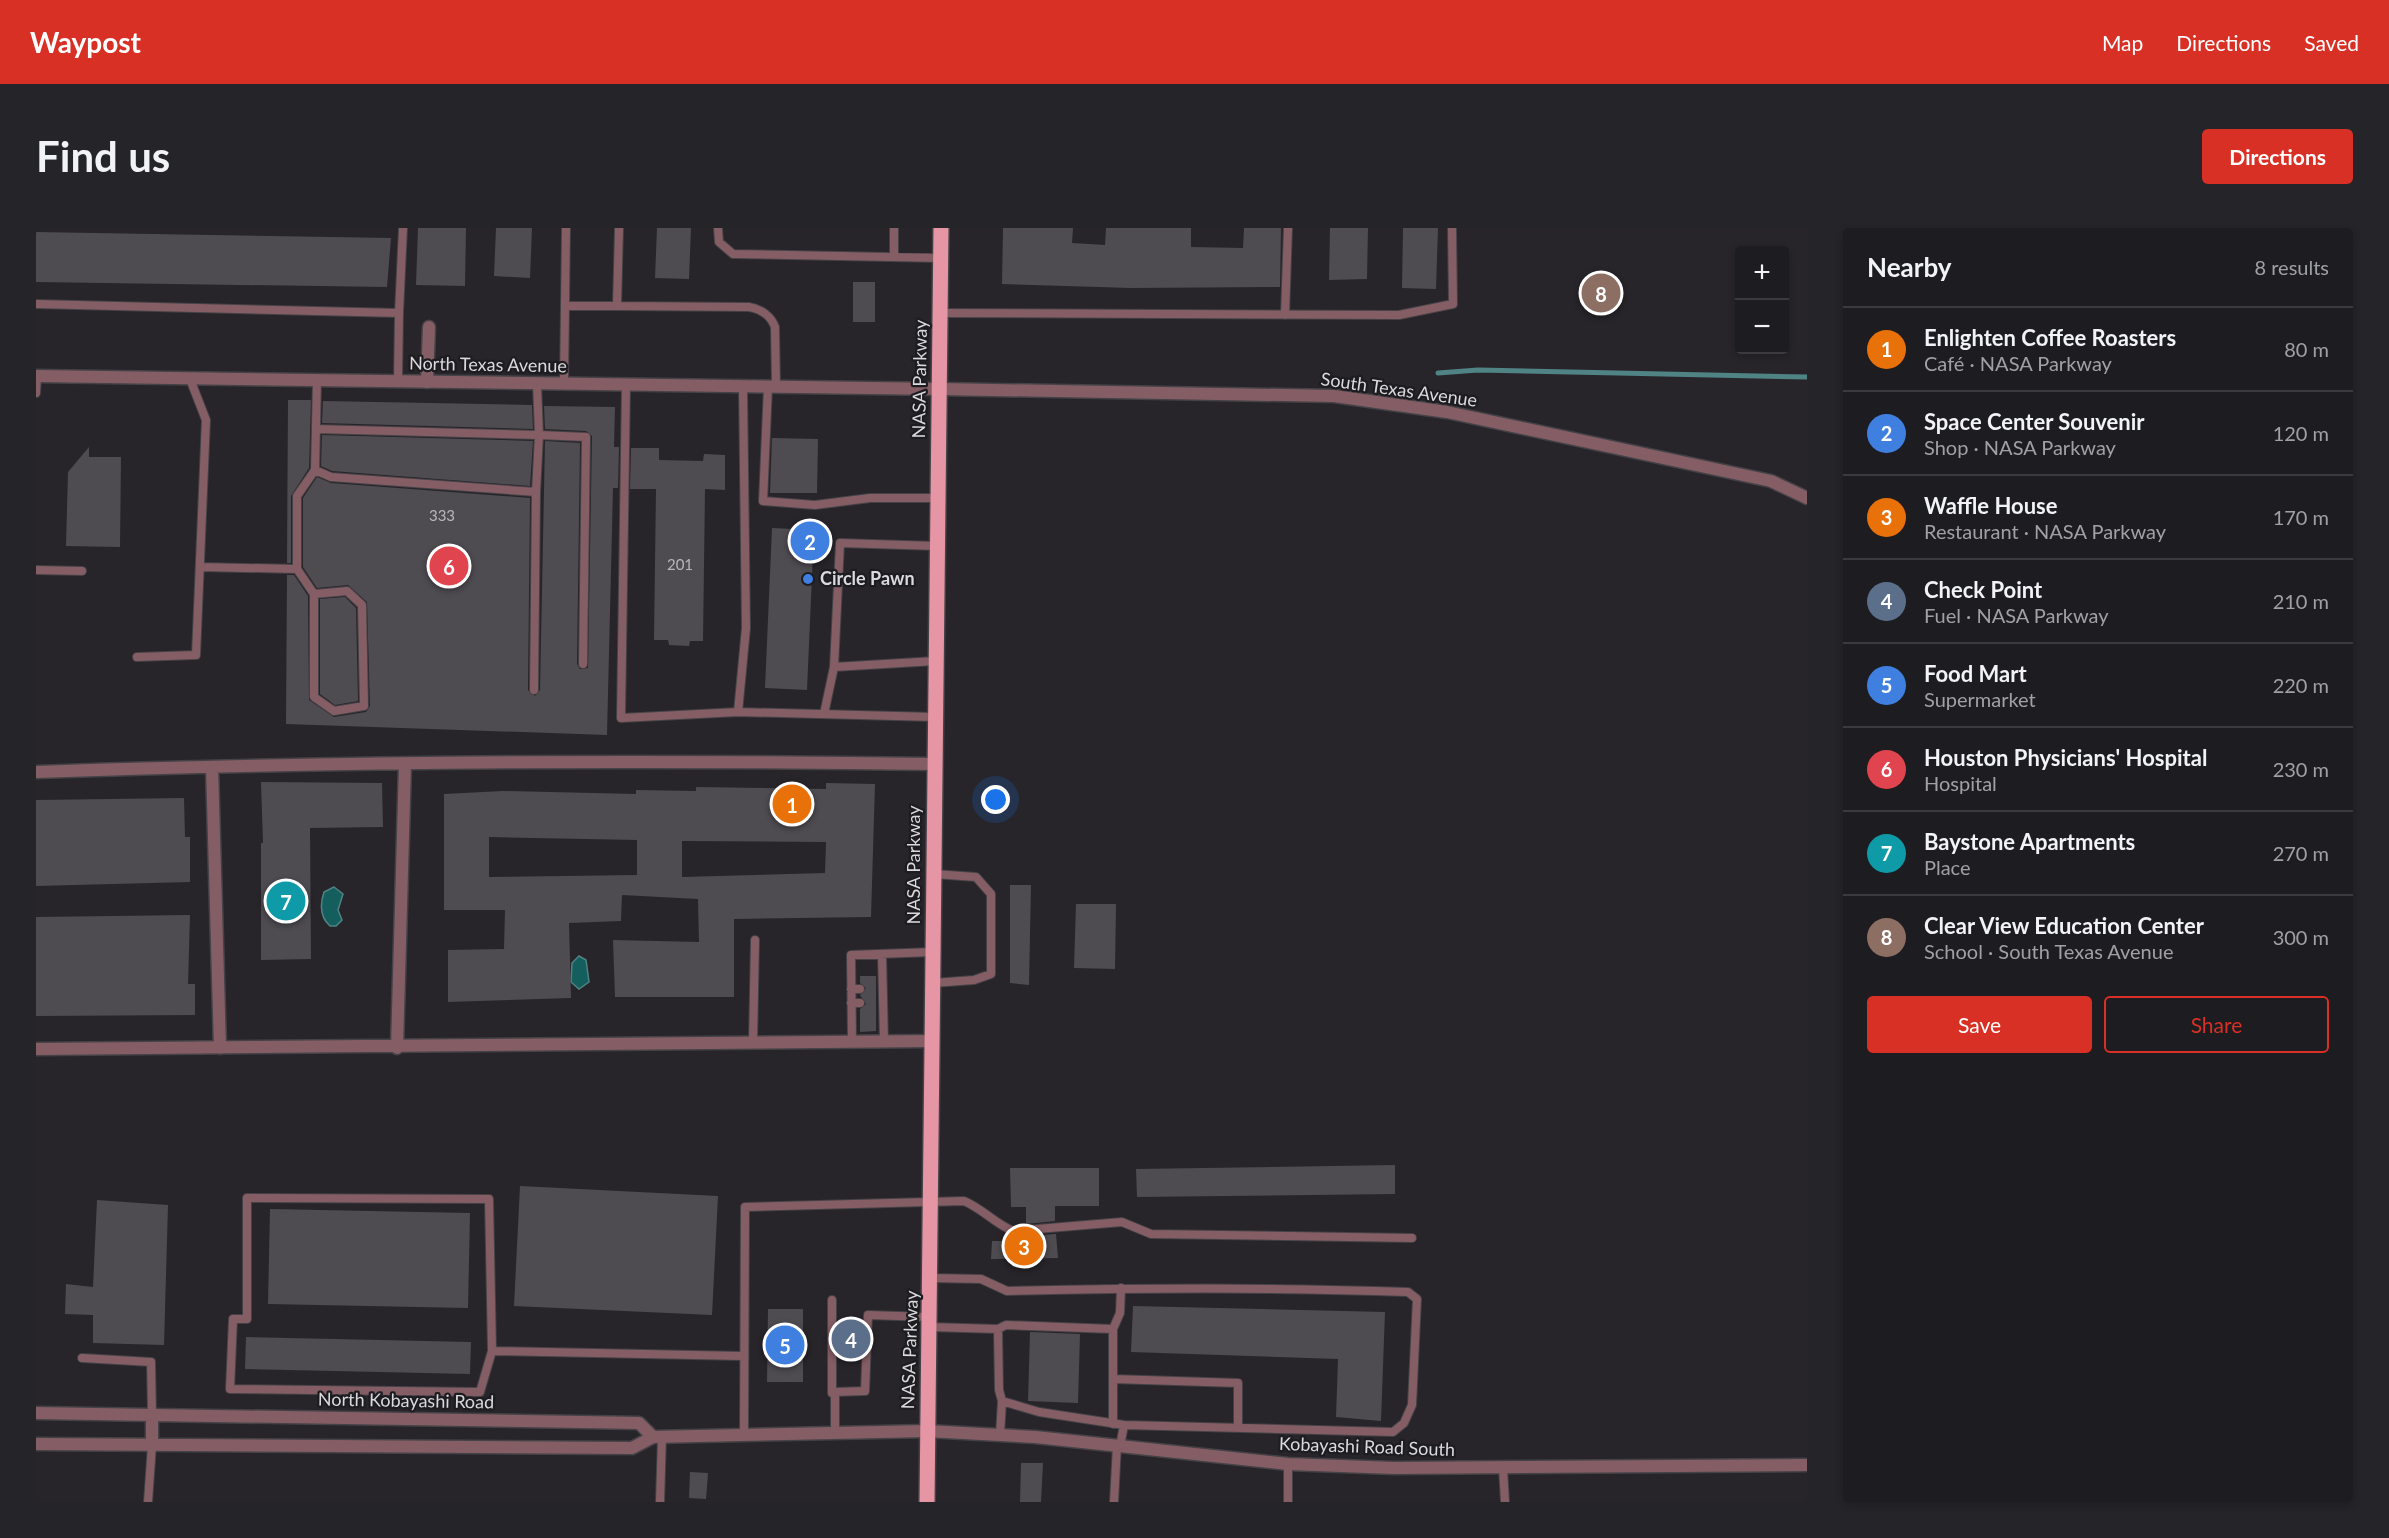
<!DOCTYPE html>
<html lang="en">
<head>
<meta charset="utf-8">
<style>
  :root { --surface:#1d1c20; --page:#252529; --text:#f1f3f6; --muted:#a0a1a5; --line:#3b3a3e; --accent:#d93025 }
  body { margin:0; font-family:Lato,sans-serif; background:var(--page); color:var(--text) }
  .controls { position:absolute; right:18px; top:18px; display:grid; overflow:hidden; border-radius:6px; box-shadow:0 3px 9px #0003 }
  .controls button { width:54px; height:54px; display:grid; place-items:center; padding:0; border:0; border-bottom:2px solid var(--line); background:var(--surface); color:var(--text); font:30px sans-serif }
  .you { position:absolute; left:960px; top:572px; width:21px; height:21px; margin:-15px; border:4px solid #fff; border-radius:50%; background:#1a73e8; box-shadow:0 0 0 9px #1a73e833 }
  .badge { display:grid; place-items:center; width:39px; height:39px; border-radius:50%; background:var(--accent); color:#fff; font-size:20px; font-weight:700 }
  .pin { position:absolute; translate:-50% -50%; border:3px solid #fff; box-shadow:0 2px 6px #0006 }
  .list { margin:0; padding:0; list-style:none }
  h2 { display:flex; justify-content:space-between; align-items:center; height:78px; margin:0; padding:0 24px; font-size:26px }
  h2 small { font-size:20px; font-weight:400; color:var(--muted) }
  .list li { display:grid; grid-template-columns:39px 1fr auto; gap:18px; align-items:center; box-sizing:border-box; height:84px; padding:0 24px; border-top:2px solid var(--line) }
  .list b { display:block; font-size:22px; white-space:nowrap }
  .list p { margin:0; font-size:20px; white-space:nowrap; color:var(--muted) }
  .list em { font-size:20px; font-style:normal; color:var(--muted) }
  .actions { display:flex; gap:12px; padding:18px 24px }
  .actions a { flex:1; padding:14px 0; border:2px solid var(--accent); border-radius:6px; text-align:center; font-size:21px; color:var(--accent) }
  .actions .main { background:var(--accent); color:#fff }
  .map { position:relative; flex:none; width:1771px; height:1274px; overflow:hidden; border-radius:6px }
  header { display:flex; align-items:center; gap:36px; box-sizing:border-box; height:84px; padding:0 30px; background:var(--accent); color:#fff }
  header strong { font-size:28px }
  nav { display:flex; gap:33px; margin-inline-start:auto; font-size:21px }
  .intro { display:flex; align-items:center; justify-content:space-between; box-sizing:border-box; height:144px; padding:0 36px }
  h1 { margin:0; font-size:42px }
  .button { padding:15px 27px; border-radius:6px; background:var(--accent); color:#fff; font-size:21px; font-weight:700 }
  main { display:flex; gap:36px; padding:0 36px }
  aside { flex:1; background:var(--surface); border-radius:6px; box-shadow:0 3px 9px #0003 }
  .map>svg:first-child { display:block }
  .water { fill:#145e5e; stroke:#4f8384; stroke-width:1.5 }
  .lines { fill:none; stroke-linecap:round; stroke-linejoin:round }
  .stream { stroke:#4f8384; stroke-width:5 }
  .building { fill:#4e4c51; fill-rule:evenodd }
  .service-casing { stroke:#444246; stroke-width:10 }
  .minor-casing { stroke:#444246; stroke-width:15 }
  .tertiary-casing { stroke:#444246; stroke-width:15 }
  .primary-casing { stroke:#444246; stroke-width:18 }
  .service { stroke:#855e65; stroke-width:8 }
  .minor { stroke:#855e65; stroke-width:12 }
  .tertiary { stroke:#855e65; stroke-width:12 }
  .primary { stroke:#e595a4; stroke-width:15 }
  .shop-dot { fill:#3f7fe0; stroke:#1d1c20; stroke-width:2 }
  .labels { text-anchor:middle; stroke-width:4.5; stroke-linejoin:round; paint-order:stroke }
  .number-label { font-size:15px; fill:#b7b6b9 }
  .street-label { font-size:18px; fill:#dad9dc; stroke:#1d1c20 }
  .poi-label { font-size:18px; font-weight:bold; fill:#dad9dc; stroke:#1d1c20; text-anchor:start }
</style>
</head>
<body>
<header>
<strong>Waypost</strong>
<nav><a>Map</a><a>Directions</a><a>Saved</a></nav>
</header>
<div class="intro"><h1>Find us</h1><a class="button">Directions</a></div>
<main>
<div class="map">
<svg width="1771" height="1274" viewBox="0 0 1771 1274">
  <rect width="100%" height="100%" fill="#27252a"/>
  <path class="water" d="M298 659 307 666 302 682 306 692 300 698H294C284 689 284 676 288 664Z
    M543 728 550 732 553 754 543 761 535 754 536 735Z"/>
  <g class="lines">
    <path class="stream" d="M1402 145 1442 142 1771 149"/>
  </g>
  <path class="building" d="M382 0H430L429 58 380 57Z
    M460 0H496L494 50 458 48Z
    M621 0H655L653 51 619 50Z
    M967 0H1037L1036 15 1069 17 1070 0H1155V19L1207 20 1208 0H1245L1244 59 1095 60 966 56Z
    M1294 0H1332L1331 51 1293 52Z
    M1367 0H1402L1400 61 1366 60Z
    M0 4 355 10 351 59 0 54Z
    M817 54H839V94H817Z
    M252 172H275L273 240 255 268V335H251Z
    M287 173 496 177 497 201 286 195Z
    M508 178 579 179 578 219H583L582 260H577L571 507 250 496 251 347H258L272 368 273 472 298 489 330 484 334 478 331 374 312 357 281 360 267 339V270L281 249 295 255 494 270 492 462 499 468 504 462 509 213 544 215 541 436 544 441 552 440 556 208 550 203 509 201Z
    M286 207 497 213 494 258 296 243 285 238Z
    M736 210 782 211 781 265H734Z
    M53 219V229H85L84 319 30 318 32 244Z
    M595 220H623V232L667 233 668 226 689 227V262L669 261 667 413H654L653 418 633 417 632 412H618L620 261H594Z
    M736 300 778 302 771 462 729 460Z
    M309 369 320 380 322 473 299 477 284 466V371Z
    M225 554 346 555 347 599 274 600 275 731 225 732V615H227Z
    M790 555 839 556 835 689 698 691V769H579L577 712 663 714 662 671 586 667 585 693 533 695 535 770 412 774V722L468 721 469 682H408V566L467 563 600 566V562L660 563V559L790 561ZM453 609 601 612V647L453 649ZM646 613 790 614 789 645 646 649Z
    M148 570 149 609H154V654L0 658V572Z
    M974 657H995L993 757 974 755Z
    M1040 676H1080L1079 741 1038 740Z
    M154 687 152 756H159V787L0 788V689Z
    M824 748H840V803L824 804V781L830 776 824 767 830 760 824 755Z
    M1359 937V966L1101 969 1100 941Z
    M974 940H1063V978H1019V993L990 996V979H975Z
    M484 958 682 968 676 1087 478 1078Z
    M61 972 132 977 128 1117 57 1115V1087L29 1086 30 1056 57 1059Z
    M234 981 434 985 432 1080 232 1076Z
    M1020 1006 1022 1030 955 1031 956 1013H991V1008Z
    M1097 1078 1349 1084 1345 1193 1300 1189 1302 1131 1095 1124Z
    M732 1081H767V1154H731Z
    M994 1104 1044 1106 1042 1175 992 1173Z
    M210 1109 435 1114 434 1146 209 1141Z
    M985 1235H1007L1005 1274H984Z
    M654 1244 672 1245 670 1271 653 1270Z"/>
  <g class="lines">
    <g class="service-casing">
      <path id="service" d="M583 0 581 78 713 79C725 81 735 88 739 99L740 159
        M682 0 683 14 697 26 905 30
        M858 0V29
        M0 76 363 85 362 153
        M529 78H581
        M363 85 367 0
        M904 85 1363 87 1417 76 1416 0
        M1249 87 1252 0
        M501 156 503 207 550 209 547 436
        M528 156 530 0
        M590 157 585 490 702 484 898 489
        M732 159 727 273 779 277 834 270H902
        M0 165 1 148
        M279 242 295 249 500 264 503 207 280 201
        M164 339 261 341V268L279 242 281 152
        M261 341 278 366V469L298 483 328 478 326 377 311 363 278 366
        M0 342 46 343
        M101 429 160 427 170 192 154 151
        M798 439 899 433
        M498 462 500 264
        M702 484 710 400 707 159
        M788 486 798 439 804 315 901 318
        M846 726 848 814
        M897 755 938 752 955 746V666L940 649 898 646
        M815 761H824
        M815 775H824
        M816 814 815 727 897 724
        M717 815 719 712
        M211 970 453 971 456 1123 444 1164 194 1161 197 1091H211Z
        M895 1050 945 1051 971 1063C1105 1060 1238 1059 1372 1064L1381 1071 1376 1177 1368 1195 1357 1204 1088 1197 1084 1218
        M796 1072V1165L799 1164
        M894 1099 962 1101 963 1162 966 1173 1003 1184 1088 1197
        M962 1101 970 1097 1077 1101 1084 1085 1085 1060
        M456 1123 707 1128
        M46 1130 115 1134 116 1187
        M1077 1151 1202 1155V1200
        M1077 1196V1101
        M799 1205V1164L829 1163 832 1087 893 1089
        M708 1207 709 979 928 973C947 981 958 995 977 1003L1086 994 1115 1006 1376 1010
        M964 1207 966 1173
        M1252 1236V1274
        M1467 1240 1469 1274
        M112 1274 116 1217
        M624 1274 626 1208
        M1078 1274 1081 1217"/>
    </g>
    <g class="minor-casing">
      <path id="minor" d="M391 154 393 99
        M904 161 1298 168 1411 184 1735 253 1771 270
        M176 539 184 820
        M0 544C299 533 599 532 898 536
        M361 820 369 536
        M0 821 897 813
        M0 1185 603 1195 617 1209
        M0 1216 596 1220 617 1209 891 1203
        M116 1217V1187"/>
    </g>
    <g class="tertiary-casing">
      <path id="tertiary" d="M0 148 904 161
        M891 1203 999 1209 1252 1236 1358 1240 1771 1237"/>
    </g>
    <g class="primary-casing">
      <path id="primary" d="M891 1274 905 0"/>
    </g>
    <use href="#service" class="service"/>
    <use href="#minor" class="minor"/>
    <use href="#tertiary" class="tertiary"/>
    <use href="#primary" class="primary"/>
  </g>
  <circle class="shop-dot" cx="772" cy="351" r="6"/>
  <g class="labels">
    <g class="number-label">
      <text x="406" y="293">333</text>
      <text x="644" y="342">201</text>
    </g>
    <g class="street-label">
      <text transform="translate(452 137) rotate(1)" y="6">North Texas Avenue</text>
      <text transform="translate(884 151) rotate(-89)" y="6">NASA Parkway</text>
      <text transform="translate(1363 162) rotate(8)" y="6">South Texas Avenue</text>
      <text transform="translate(878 637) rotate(-90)" y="6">NASA Parkway</text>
      <text transform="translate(874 1122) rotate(-88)" y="6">NASA Parkway</text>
      <text transform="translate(370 1173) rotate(1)" y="6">North Kobayashi Road</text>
      <text transform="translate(1331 1219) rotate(2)" y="6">Kobayashi Road South</text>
    </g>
    <g class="poi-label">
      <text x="784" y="357">Circle Pawn</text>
    </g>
  </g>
</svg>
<div class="controls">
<button>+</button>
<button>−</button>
</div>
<div class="you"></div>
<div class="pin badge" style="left:756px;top:576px;background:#e8710a">1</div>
<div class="pin badge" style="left:774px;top:313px;background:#3f7fe0">2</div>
<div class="pin badge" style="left:988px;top:1018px;background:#e8710a">3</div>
<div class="pin badge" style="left:815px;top:1111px;background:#5c6f8a">4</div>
<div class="pin badge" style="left:749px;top:1117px;background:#3f7fe0">5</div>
<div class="pin badge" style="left:413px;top:338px;background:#e0444e">6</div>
<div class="pin badge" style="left:250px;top:673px;background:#0f9aa8">7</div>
<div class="pin badge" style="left:1565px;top:65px;background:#8d6e63">8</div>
</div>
<aside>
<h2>Nearby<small>8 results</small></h2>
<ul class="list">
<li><span class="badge" style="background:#e8710a">1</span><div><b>Enlighten Coffee Roasters</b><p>Café · NASA Parkway</p></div><em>80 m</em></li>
<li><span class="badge" style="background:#3f7fe0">2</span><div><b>Space Center Souvenir</b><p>Shop · NASA Parkway</p></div><em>120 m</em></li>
<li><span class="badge" style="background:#e8710a">3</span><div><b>Waffle House</b><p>Restaurant · NASA Parkway</p></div><em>170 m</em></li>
<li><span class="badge" style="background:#5c6f8a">4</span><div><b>Check Point</b><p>Fuel · NASA Parkway</p></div><em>210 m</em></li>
<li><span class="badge" style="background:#3f7fe0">5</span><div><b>Food Mart</b><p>Supermarket</p></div><em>220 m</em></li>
<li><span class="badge" style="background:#e0444e">6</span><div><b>Houston Physicians' Hospital</b><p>Hospital</p></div><em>230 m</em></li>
<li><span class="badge" style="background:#0f9aa8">7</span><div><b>Baystone Apartments</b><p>Place</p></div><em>270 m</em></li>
<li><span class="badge" style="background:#8d6e63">8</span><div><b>Clear View Education Center</b><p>School · South Texas Avenue</p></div><em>300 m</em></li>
</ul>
<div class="actions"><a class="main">Save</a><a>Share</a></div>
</aside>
</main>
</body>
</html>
